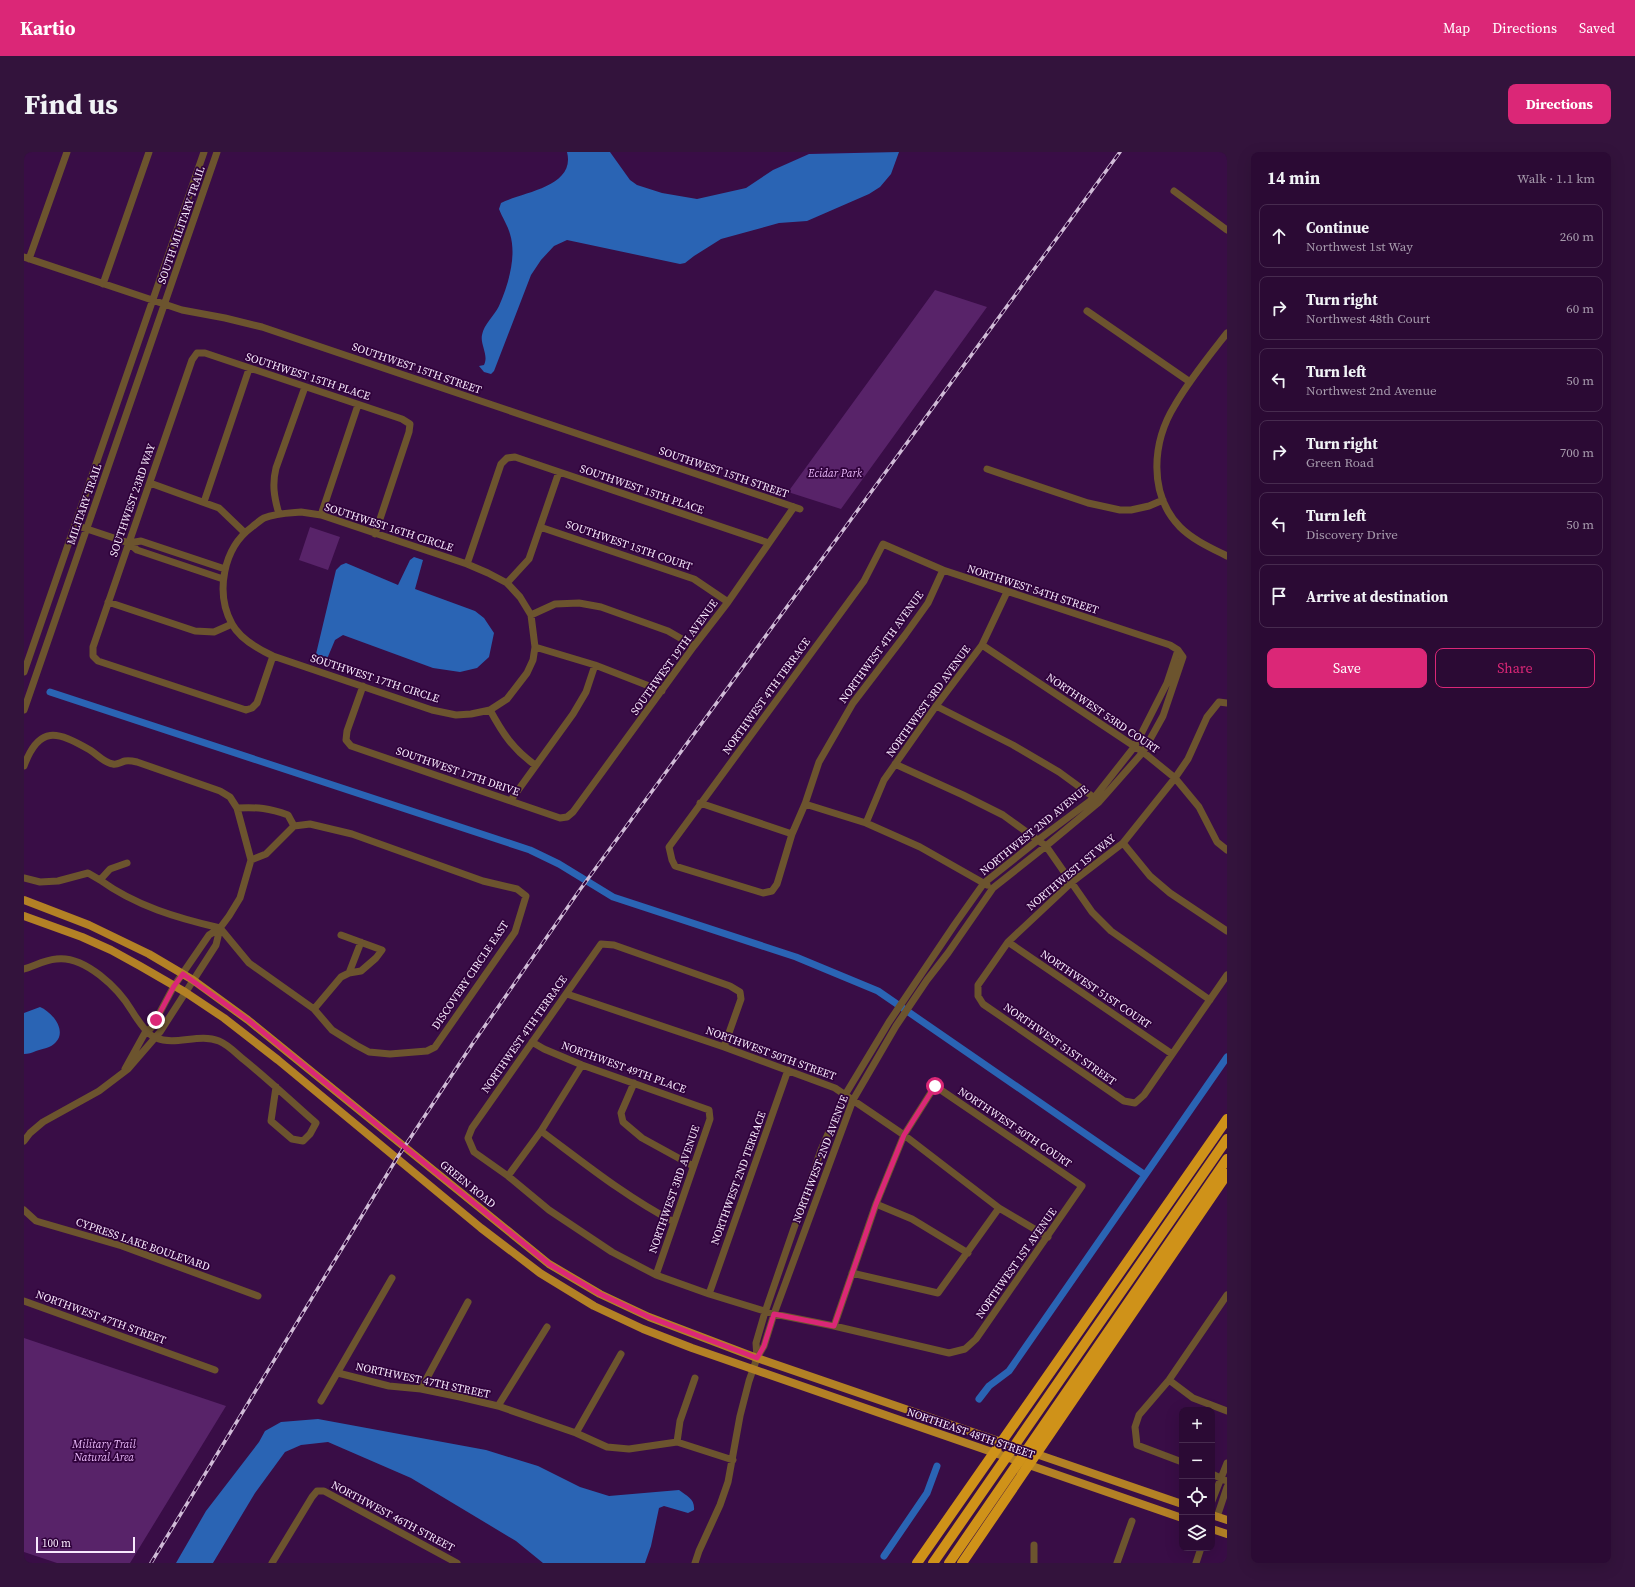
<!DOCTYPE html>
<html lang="en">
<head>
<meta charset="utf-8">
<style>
  :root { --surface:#2b0a34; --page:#33133c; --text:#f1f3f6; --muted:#a69aac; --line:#472b4f; --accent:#db2777 }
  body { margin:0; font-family:"Source Serif 4",serif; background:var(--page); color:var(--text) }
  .controls { position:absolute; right:12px; bottom:12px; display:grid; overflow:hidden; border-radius:8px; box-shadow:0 4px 16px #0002 }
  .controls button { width:36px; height:36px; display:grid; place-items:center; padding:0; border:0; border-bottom:1px solid var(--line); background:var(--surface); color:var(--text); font:20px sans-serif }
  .scale { position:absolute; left:12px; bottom:10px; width:99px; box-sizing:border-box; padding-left:4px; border:2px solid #f8e9fd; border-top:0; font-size:11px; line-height:14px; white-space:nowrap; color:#f8e9fd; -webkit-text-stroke:3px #2f023b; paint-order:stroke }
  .stop { position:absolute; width:12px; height:12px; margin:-9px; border:3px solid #db2777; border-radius:50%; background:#fff }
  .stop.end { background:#db2777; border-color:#fff; box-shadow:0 1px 4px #0008 }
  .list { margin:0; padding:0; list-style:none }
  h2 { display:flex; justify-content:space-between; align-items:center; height:52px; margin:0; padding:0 16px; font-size:17px }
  h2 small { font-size:13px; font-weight:400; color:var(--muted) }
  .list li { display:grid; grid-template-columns:26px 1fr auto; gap:12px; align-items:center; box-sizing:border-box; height:64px; margin:0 8px 8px; padding:0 8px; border:1px solid var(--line); border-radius:8px }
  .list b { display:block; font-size:15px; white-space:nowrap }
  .list p { margin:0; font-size:13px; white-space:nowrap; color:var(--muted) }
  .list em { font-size:13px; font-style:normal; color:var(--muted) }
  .actions { display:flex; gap:8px; padding:12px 16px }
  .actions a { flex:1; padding:9px 0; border:1px solid var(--accent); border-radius:8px; text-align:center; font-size:14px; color:var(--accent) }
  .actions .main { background:var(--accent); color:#fff }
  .icon { flex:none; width:22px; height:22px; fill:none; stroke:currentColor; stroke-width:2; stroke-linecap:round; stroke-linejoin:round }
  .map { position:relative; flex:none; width:1203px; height:1411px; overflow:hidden; border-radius:8px }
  header { display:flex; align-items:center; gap:24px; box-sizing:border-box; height:56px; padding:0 20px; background:var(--accent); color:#fff }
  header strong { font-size:19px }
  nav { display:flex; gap:22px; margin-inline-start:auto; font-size:14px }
  .intro { display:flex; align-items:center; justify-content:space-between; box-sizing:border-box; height:96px; padding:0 24px }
  h1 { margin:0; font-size:28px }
  .button { padding:10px 18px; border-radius:8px; background:var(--accent); color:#fff; font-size:14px; font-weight:700 }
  main { display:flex; gap:24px; padding:0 24px }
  aside { flex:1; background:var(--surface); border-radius:8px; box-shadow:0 4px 16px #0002 }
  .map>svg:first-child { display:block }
  .green { fill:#582369 }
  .water { fill:#2a64b4 }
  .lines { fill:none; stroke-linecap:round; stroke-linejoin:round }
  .canal { stroke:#2a64b4; stroke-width:7 }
  .minor { stroke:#6c542e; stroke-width:7 }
  .major { stroke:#b38125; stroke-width:8 }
  .highway { stroke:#cf9219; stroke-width:10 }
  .rail-casing { stroke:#d0bbd7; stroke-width:3.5 }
  .rail { stroke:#2f023b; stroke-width:2; stroke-dasharray:6; stroke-linecap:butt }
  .route { stroke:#db2777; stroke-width:5 }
  .labels { text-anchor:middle; stroke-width:3.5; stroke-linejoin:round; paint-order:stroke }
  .street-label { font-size:11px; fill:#f8e9fd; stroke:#2f023b }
  .park-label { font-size:11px; font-style:italic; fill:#e8b7f8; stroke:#2f023b }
</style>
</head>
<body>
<header>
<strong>Kartio</strong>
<nav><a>Map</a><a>Directions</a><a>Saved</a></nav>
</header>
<div class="intro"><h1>Find us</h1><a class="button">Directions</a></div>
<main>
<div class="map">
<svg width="1203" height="1411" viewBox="0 0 1203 1411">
  <rect width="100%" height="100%" fill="#390d46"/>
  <path class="green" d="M911 138 963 155 817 357 764 340Z
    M286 375 316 385 304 418 275 408Z
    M0 1186 202 1254 106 1411H33L0 1400Z"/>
  <path class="water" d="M543 0H586L606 28 613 33 638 41 673 47 722 36 749 18 785 2 875 0 867 22 856 35 845 42 783 69 755 71 697 87 670 104 661 111 656 112 543 88 530 94 517 108 507 123 470 219 467 222 460 220 455 214 460 213C465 203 456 193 458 183 460 172 470 164 475 154 484 133 493 105 486 82 484 74 478 65 475 57L477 51C499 40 552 35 543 0Z
    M390 405 399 408 391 437 451 459 460 466 470 481 465 505 453 516 436 520 409 516 319 483 311 488 303 507 296 509 292 502 312 418 317 413 322 411 374 433 386 408Z
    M16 855C28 860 43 878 32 890 27 896 18 897 12 899 8 901 4 902 0 902V861Z
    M294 1267 462 1298 514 1314 556 1335 585 1344 655 1338C663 1344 671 1347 670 1358L664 1361 640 1354 635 1356 627 1394 621 1411H519L492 1389 387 1326 304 1290 277 1293 261 1300 231 1341 189 1411H152L182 1359 235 1290 241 1279 257 1270Z"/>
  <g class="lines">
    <path class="canal" d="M26 540 506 698 535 712 589 745 772 805 854 839 1121 1023
      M955 1247 965 1234 985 1219 1203 905
      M860 1404 903 1341 913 1314"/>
    <path class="minor" d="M1150 39 1203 78
      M0 105 158 158 201 166 238 175 776 357
      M5 107 43 0
      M79 132 125 0
      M1063 159 1166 230
      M1203 181C1185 204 1166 227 1151 253 1128 290 1124 342 1156 375 1169 388 1187 396 1203 404
      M963 317 1064 351 1096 358H1107L1125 354 1139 348
      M126 331 195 356 220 380
      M180 350 225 217
      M277 360 297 363 443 412 464 421 483 431 496 445 507 463 511 495 509 508 503 521 483 547 466 558 447 562 432 563 408 558 249 504C234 497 216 487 208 472 191 441 199 396 228 375 232 372 236 368 240 366 252 361 264 361 277 360Z
      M255 362C250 345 248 332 252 316L281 235
      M297 363 334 253
      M51 373 105 391 117 389 201 417
      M516 375 670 427 704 450
      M105 391 113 398 199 427
      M443 412 477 312 483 306 491 305 745 391
      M483 431 505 407 535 320
      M84 450 171 479 190 480 208 472
      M507 463 531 452 555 451 577 455 644 479 670 494
      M958 493 1119 600 1151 626 1175 655 1193 690 1203 698
      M511 495 571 513 638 539
      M249 504 233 551 228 556 222 558 74 509 69 504V495L168 208 173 201H181L378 267 386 272 385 280 351 382
      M0 520 180 0
      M339 534 323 579 322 588 327 594 536 666 543 665 549 660 670 494 704 450 770 355
      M1203 551 1195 550 1183 565 1164 607 1151 626 1099 691 1048 730 984 790 954 833V844L959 852 1100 949 1111 951 1120 943 1203 823
      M912 554 989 593 1035 620 1072 647
      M0 558 193 0
      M466 558C479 582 489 597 511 613
      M871 612 939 643 979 663 1022 694 1068 760 1087 779 1186 848
      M0 614C15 573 33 579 66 598 74 603 80 611 89 612 93 613 97 610 101 609 105 608 109 609 113 610L196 639 206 645 213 656 227 708 216 746 205 764 196 776 185 783 150 834 128 875 120 883
      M487 648 549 562 562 540 571 513
      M676 651 768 682
      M781 652 842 671 896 695 963 733
      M213 656C234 655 245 656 264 663L270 674
      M842 671 860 628 912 554 958 493 983 440
      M1099 691 1126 724 1146 741 1203 779
      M0 726 16 730 34 729 64 721 76 728 86 717 103 711
      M76 728C112 754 153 766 196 776
      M196 776 225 811 290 857 308 878 332 893 345 900 366 902 403 899 411 895 491 780 502 744 493 737 459 729 328 682 286 672 270 674 242 702 227 708
      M984 790 1148 902
      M0 817C10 814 21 808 32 807 61 803 95 837 108 859 113 867 123 883 132 886 152 894 175 881 195 889 203 892 212 901 219 907 244 927 268 950 292 971L286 982 279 989 268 987 247 969 252 935
      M325 821 337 790
      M543 842 700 895 811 936 880 983 975 1056 1024 1085
      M290 857 317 825 325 821 337 819 352 806 358 798 317 783
      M508 890 520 897 558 913 685 958 686 967 632 1123
      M700 895 717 847 716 840 706 834 590 793 577 792 448 976 444 986 450 1000 484 1024 525 1058 588 1100 632 1123 685 1142 750 1162 810 1174 925 1201 941 1197 952 1187 1058 1034 911 934 880 983 852 1052 810 1174
      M101 917 122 879
      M610 931 597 961 599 970 618 986 669 1014
      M517 979C560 1011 602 1045 650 1070
      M0 989 6 981 19 970 75 939 104 917 136 880 192 793 196 776
      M484 1024 517 979 558 913
      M852 1052 888 1067 944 1101
      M0 1058 12 1069 98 1094 234 1144
      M828 1121 914 1141 975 1056
      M685 1142 764 918
      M0 1149 191 1218
      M733 1206 732 1191 741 1160 797 998 821 943 865 870 931 772 960 731 1014 688 1070 646 1111 594 1143 531 1154 498
      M314 1221 365 1234 397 1237 436 1245 474 1254 552 1281 583 1295 605 1297 653 1290 709 1308
      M1145 1228 1169 1246 1203 1259
      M397 1237 444 1150
      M297 1249 368 1126
      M474 1254 523 1175
      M552 1281 597 1202
      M653 1290 656 1269 671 1226
      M1158 1310 1113 1293 1111 1275 1115 1263 1145 1228 1203 1143
      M1188 1322 1203 1329
      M1188 1349 1203 1311
      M1193 1365 1203 1335
      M248 1411 288 1345 293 1339H300L433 1411
      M671 1411 675 1399 696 1353 704 1330 716 1264 725 1229 733 1206 740 1194 750 1162 829 948 872 874 903 828 924 801 969 736 1022 694 1075 650 1119 600 1139 564 1159 505 1154 498 1146 493 919 418 859 392 840 429 645 695 648 708 651 714 739 741 748 739 753 732 768 682 781 652 795 610 829 551 881 483 904 451 919 418
      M1010 1411V1393
      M1093 1411 1108 1369
      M1172 1411 1177 1396"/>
    <path class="major" d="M0 748 65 773 125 802 169 828 224 868 525 1112 576 1142 625 1165 733 1206 1158 1352
      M0 764 58 785 87 798 116 814 161 840 200 866 254 908 457 1076 516 1121 570 1154 619 1177 668 1196 1158 1366
      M1188 1363 1203 1368
      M1188 1377 1203 1382"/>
    <path class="highway" d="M893 1411 1203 967
      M909 1411 1203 987
      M925 1411 1203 1007
      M938 1411 1203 1022"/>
    <g class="rail-casing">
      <path id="rail" d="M127 1411 373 1006 449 891 555 739 1096 0"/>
    </g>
    <use href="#rail" class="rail"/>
  </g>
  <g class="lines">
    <path class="route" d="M132 868 150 834 159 822 224 868 525 1112 576 1142 625 1165 733 1206 740 1194 750 1162 810 1174 852 1052 880 983 911 934"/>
  </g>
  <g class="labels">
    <g class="street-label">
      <text transform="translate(157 73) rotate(-71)" y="4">SOUTH MILITARY TRAIL</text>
      <text transform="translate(393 216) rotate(19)" y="4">SOUTHWEST 15TH STREET</text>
      <text transform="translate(284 224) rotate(18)" y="4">SOUTHWEST 15TH PLACE</text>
      <text transform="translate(700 320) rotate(19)" y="4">SOUTHWEST 15TH STREET</text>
      <text transform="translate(618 337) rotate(19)" y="4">SOUTHWEST 15TH PLACE</text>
      <text transform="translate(108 348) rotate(-71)" y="4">SOUTHWEST 23RD WAY</text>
      <text transform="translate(60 352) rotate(-71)" y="4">MILITARY TRAIL</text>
      <text transform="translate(365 375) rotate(18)" y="4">SOUTHWEST 16TH CIRCLE</text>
      <text transform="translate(605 393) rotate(19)" y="4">SOUTHWEST 15TH COURT</text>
      <text transform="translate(1009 437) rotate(18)" y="4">NORTHWEST 54TH STREET</text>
      <text transform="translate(857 495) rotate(-54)" y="4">NORTHWEST 4TH AVENUE</text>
      <text transform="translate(650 505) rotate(-54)" y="4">SOUTHWEST 19TH AVENUE</text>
      <text transform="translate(351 526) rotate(18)" y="4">SOUTHWEST 17TH CIRCLE</text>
      <text transform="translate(742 544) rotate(-54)" y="4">NORTHWEST 4TH TERRACE</text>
      <text transform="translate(904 549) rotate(-54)" y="4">NORTHWEST 3RD AVENUE</text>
      <text transform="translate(1079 561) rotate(34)" y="4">NORTHWEST 53RD COURT</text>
      <text transform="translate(434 619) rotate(19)" y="4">SOUTHWEST 17TH DRIVE</text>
      <text transform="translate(1010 678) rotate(-39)" y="4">NORTHWEST 2ND AVENUE</text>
      <text transform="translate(1047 720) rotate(-40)" y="4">NORTHWEST 1ST WAY</text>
      <text transform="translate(446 823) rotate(-56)" y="4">DISCOVERY CIRCLE EAST</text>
      <text transform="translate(1072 837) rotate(34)" y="4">NORTHWEST 51ST COURT</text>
      <text transform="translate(500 882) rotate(-55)" y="4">NORTHWEST 4TH TERRACE</text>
      <text transform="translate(1036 892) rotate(35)" y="4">NORTHWEST 51ST STREET</text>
      <text transform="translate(747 901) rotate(20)" y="4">NORTHWEST 50TH STREET</text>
      <text transform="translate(600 915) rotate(20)" y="4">NORTHWEST 49TH PLACE</text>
      <text transform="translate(991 975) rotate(34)" y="4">NORTHWEST 50TH COURT</text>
      <text transform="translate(796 1007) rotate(-69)" y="4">NORTHWEST 2ND AVENUE</text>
      <text transform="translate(714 1026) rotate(-70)" y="4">NORTHWEST 2ND TERRACE</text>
      <text transform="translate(444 1032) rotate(39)" y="4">GREEN ROAD</text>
      <text transform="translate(650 1037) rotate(-71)" y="4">NORTHWEST 3RD AVENUE</text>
      <text transform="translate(119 1092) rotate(19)" y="4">CYPRESS LAKE BOULEVARD</text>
      <text transform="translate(992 1111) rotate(-55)" y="4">NORTHWEST 1ST AVENUE</text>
      <text transform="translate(77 1165) rotate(20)" y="4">NORTHWEST 47TH STREET</text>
      <text transform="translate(399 1228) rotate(12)" y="4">NORTHWEST 47TH STREET</text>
      <text transform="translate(947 1281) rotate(19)" y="4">NORTHEAST 48TH STREET</text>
      <text transform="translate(369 1364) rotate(28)" y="4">NORTHWEST 46TH STREET</text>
    </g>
    <g class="park-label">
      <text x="811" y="325">Ecidar Park</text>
      <text x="80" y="1296">Military Trail<tspan x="80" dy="13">Natural Area</tspan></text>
    </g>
  </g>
</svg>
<div class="controls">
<button>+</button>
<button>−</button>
<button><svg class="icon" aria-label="locate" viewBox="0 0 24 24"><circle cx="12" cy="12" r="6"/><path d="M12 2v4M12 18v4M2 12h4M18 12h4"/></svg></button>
<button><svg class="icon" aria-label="layers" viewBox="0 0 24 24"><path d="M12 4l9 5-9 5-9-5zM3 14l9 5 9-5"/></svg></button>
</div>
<div class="scale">100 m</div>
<div class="stop" style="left:911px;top:934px"></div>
<div class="stop end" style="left:132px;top:868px"></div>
</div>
<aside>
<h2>14 min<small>Walk · 1.1 km</small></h2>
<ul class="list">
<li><svg class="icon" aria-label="ahead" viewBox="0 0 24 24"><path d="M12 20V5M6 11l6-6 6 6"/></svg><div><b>Continue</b><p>Northwest 1st Way</p></div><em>260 m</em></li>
<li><svg class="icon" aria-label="right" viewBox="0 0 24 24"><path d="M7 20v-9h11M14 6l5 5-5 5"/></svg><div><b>Turn right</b><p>Northwest 48th Court</p></div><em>60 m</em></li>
<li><svg class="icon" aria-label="left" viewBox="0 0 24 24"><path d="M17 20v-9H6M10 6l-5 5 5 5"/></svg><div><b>Turn left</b><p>Northwest 2nd Avenue</p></div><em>50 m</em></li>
<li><svg class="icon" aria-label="right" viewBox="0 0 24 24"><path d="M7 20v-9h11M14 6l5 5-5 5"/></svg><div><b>Turn right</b><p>Green Road</p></div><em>700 m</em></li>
<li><svg class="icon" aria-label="left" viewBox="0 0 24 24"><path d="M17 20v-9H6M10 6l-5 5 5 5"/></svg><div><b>Turn left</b><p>Discovery Drive</p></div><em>50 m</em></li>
<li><svg class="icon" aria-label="arrive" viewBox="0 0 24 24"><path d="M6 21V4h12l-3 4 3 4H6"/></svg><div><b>Arrive at destination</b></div></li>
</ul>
<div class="actions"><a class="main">Save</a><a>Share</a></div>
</aside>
</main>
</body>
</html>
